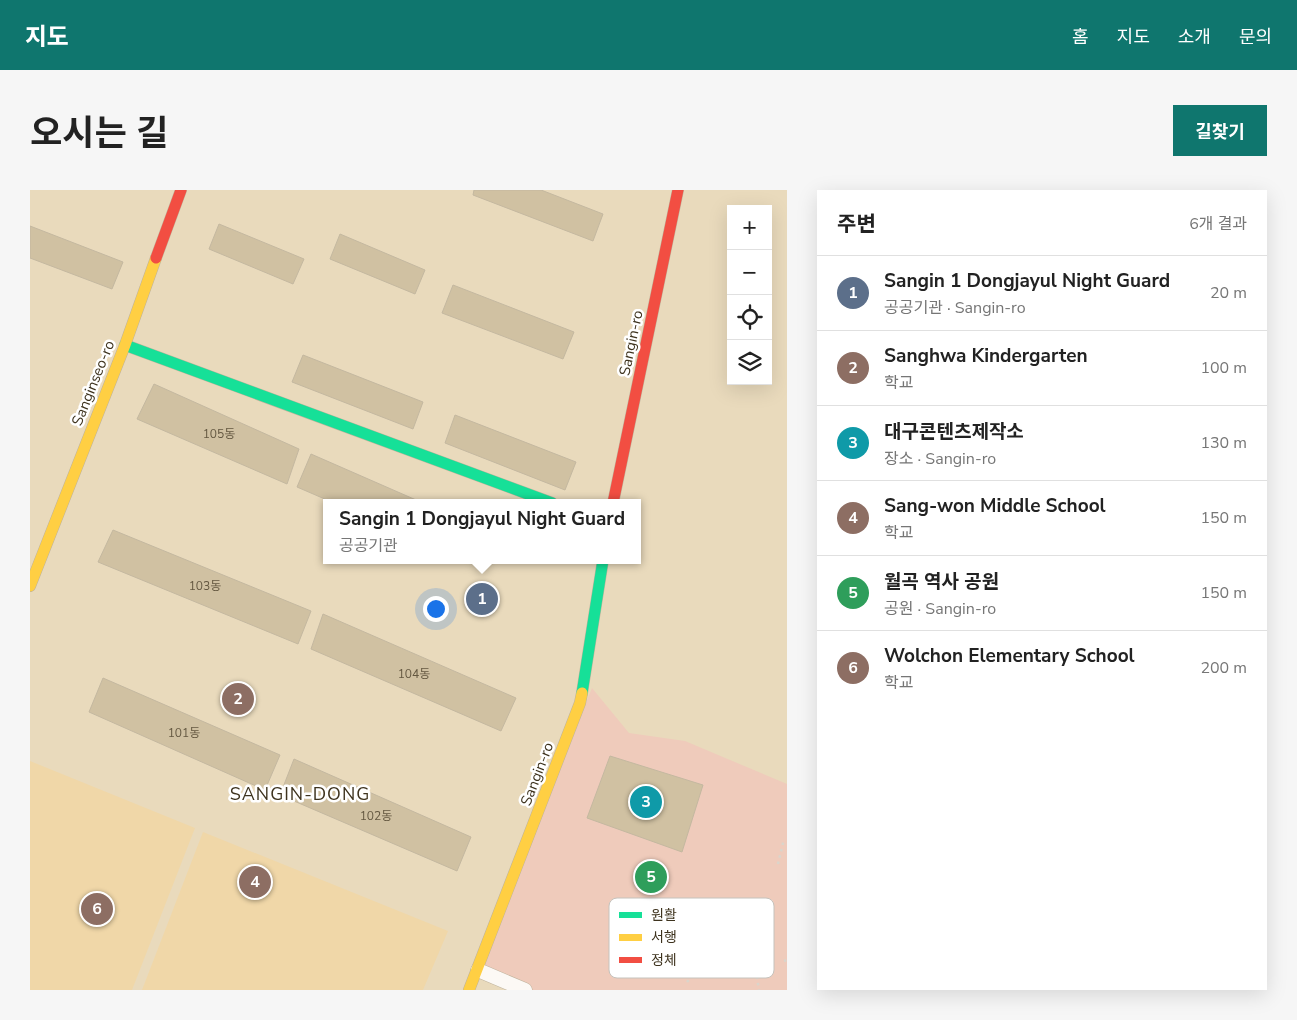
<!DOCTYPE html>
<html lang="ko">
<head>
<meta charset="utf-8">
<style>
  :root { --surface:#fff; --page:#f6f6f6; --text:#222; --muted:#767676; --line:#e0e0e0; --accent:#0f766e }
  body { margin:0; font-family:"Nunito Sans","Noto Sans KR",sans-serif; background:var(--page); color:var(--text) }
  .controls { position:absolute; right:15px; top:15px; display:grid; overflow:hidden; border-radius:0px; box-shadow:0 5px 20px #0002 }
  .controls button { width:45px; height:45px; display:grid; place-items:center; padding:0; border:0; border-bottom:1px solid var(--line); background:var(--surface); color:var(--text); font:25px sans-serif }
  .you { position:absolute; left:405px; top:418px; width:18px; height:18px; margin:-12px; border:4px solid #fff; border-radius:50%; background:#1a73e8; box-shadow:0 0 0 8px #1a73e833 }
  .badge { display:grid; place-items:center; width:32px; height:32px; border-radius:50%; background:var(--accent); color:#fff; font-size:16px; font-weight:700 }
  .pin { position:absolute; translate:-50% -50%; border:2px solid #fff; box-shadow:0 1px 5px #0006 }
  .popup { position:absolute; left:293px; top:309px; width:318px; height:65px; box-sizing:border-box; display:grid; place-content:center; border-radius:0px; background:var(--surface); filter:drop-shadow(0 1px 4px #0005); font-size:16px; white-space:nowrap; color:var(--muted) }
  .popup b { font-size:19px; color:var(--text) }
  .popup::after { content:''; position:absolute; left:50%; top:100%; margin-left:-10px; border:10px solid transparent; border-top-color:var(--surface) }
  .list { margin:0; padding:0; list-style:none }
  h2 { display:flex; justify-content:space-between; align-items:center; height:65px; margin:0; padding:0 20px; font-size:21px }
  h2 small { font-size:16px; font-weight:400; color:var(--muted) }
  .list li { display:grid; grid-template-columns:32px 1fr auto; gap:15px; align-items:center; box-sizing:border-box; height:75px; padding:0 20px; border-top:1px solid var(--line) }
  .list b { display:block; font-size:19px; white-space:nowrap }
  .list p { margin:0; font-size:16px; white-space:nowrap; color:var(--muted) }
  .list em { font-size:16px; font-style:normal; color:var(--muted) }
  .icon { flex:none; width:28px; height:28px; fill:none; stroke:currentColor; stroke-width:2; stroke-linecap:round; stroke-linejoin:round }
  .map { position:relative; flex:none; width:757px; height:800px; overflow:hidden; border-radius:0px }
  header { display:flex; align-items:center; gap:30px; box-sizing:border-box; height:70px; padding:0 25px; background:var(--accent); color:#fff }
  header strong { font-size:24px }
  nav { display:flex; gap:28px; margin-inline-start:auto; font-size:18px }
  .intro { display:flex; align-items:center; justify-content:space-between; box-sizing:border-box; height:120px; padding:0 30px }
  h1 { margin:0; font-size:35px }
  .button { padding:12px 22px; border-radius:0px; background:var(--accent); color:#fff; font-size:18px; font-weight:700 }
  main { display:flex; gap:30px; padding:0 30px }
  aside { flex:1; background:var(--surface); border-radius:0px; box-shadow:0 5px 20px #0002 }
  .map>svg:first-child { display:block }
  .built { fill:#f0d7a8 }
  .green { fill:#efcbbb }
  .building { fill:#d0c1a2; stroke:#c4b8a0 }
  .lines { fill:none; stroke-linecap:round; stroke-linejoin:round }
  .street-casing { stroke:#bfb39c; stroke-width:15 }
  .fast-casing { stroke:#bfb39c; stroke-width:12 }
  .slow-casing { stroke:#bfb39c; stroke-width:12 }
  .jam-casing { stroke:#bfb39c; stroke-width:12 }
  .path { stroke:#dad5cb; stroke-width:2.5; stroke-dasharray:2.5 4; stroke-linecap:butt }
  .street { stroke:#fcf9f5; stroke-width:14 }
  .fast { stroke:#16e098; stroke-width:11 }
  .slow { stroke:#ffcf43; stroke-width:11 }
  .jam { stroke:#f24e42; stroke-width:11 }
  .labels { text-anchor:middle; stroke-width:5; stroke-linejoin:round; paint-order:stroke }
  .number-label { font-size:12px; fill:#635740 }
  .street-label { font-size:15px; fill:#3e331e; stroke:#fff }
  .quarter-label { font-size:18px; letter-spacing:1px; fill:#3e331e; stroke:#fff }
  .key { fill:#fff; stroke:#c5c2bc; stroke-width:1 }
  .key-label { font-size:14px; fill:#3e331e }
</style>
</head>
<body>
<header>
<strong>지도</strong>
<nav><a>홈</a><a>지도</a><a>소개</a><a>문의</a></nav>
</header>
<div class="intro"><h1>오시는 길</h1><a class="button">길찾기</a></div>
<main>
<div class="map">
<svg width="757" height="800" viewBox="0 0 757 800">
  <rect width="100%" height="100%" fill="#e9dabc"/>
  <path class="built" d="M0 571 165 638 102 800H0Z
    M173 642 418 741 393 800H112Z"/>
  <path class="green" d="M562 498 599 543 655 551 757 594V800H495L448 780Z"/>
  <path class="building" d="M444 0H511L573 24 563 51 443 5Z
    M189 34 274 69 263 94 179 59Z
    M0 36 93 72 82 99 0 68Z
    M310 44 395 80 385 104 300 69Z
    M423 95 544 142 533 169 412 123Z
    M273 165 393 212 383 239 262 192Z
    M124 194 269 259 257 294 107 229Z
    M425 225 546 272 535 300 415 253Z
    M281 264 393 313H304L267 297Z
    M83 340 281 421 268 454 68 372Z
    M293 424 486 508 471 541 281 459Z
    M73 488 250 565 235 600 59 522Z
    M580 566 673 595 652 662 557 628Z
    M264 569 441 647 427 681 250 605Z"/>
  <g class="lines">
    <g class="street-casing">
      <path id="street" d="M448 780 495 800"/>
    </g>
    <g class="fast-casing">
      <path id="fast" d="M95 155 522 313
        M552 503 573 370"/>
    </g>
    <g class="slow-casing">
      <path id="slow" d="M0 396 95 155 126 68
        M439 800 550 513 552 503"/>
    </g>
    <g class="jam-casing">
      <path id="jam" d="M126 68 151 0
        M583 313 648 0"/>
    </g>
    <path class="path" d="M748 674 754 649
      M705 769 725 775 729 800
      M754 771 757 770
      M657 792 684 761 706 770"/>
    <use href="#street" class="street"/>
    <use href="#fast" class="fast"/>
    <use href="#slow" class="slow"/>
    <use href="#jam" class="jam"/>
  </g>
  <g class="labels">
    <g class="number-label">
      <text x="189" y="248">105동</text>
      <text x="175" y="400">103동</text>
      <text x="384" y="488">104동</text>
      <text x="154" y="547">101동</text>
      <text x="346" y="630">102동</text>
    </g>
    <g class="street-label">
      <text transform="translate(601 153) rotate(-78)" y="5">Sangin-ro</text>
      <text transform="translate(63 193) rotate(-68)" y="5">Sanginseo-ro</text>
      <text transform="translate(507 584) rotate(-69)" y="5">Sangin-ro</text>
    </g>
    <g class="quarter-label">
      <text x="270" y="610">SANGIN-DONG</text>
    </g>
  </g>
  <rect x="579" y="708" width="165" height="80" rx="8" class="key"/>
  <rect x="589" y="722" width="23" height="6" fill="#16e098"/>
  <rect x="589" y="744" width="23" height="7" fill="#ffcf43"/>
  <rect x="589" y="767" width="23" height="6" fill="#f24e42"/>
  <g class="key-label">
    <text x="621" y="730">원활</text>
    <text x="621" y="752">서행</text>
    <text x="621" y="775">정체</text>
  </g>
</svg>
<div class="controls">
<button>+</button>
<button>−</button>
<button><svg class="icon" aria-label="locate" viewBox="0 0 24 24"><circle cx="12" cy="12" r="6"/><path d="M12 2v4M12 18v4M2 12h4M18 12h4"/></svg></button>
<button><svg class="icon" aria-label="layers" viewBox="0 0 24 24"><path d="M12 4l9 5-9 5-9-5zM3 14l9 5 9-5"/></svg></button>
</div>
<div class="you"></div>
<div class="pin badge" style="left:452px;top:409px;background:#5c6f8a">1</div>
<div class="popup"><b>Sangin 1 Dongjayul Night Guard</b>공공기관</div>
<div class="pin badge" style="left:208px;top:509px;background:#8d6e63">2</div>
<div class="pin badge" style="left:616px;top:612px;background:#0f9aa8">3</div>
<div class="pin badge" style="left:225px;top:692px;background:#8d6e63">4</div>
<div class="pin badge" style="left:621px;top:687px;background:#2e9e5b">5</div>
<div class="pin badge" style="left:67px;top:719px;background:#8d6e63">6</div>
</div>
<aside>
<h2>주변<small>6개 결과</small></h2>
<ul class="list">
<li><span class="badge" style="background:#5c6f8a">1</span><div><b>Sangin 1 Dongjayul Night Guard</b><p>공공기관 · Sangin-ro</p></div><em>20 m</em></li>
<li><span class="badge" style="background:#8d6e63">2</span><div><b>Sanghwa Kindergarten</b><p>학교</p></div><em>100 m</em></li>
<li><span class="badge" style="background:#0f9aa8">3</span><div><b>대구콘텐츠제작소</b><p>장소 · Sangin-ro</p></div><em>130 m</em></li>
<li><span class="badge" style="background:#8d6e63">4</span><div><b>Sang-won Middle School</b><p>학교</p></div><em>150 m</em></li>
<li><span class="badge" style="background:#2e9e5b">5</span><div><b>월곡 역사 공원</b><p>공원 · Sangin-ro</p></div><em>150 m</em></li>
<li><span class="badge" style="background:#8d6e63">6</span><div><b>Wolchon Elementary School</b><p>학교</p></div><em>200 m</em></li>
</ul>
</aside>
</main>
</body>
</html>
